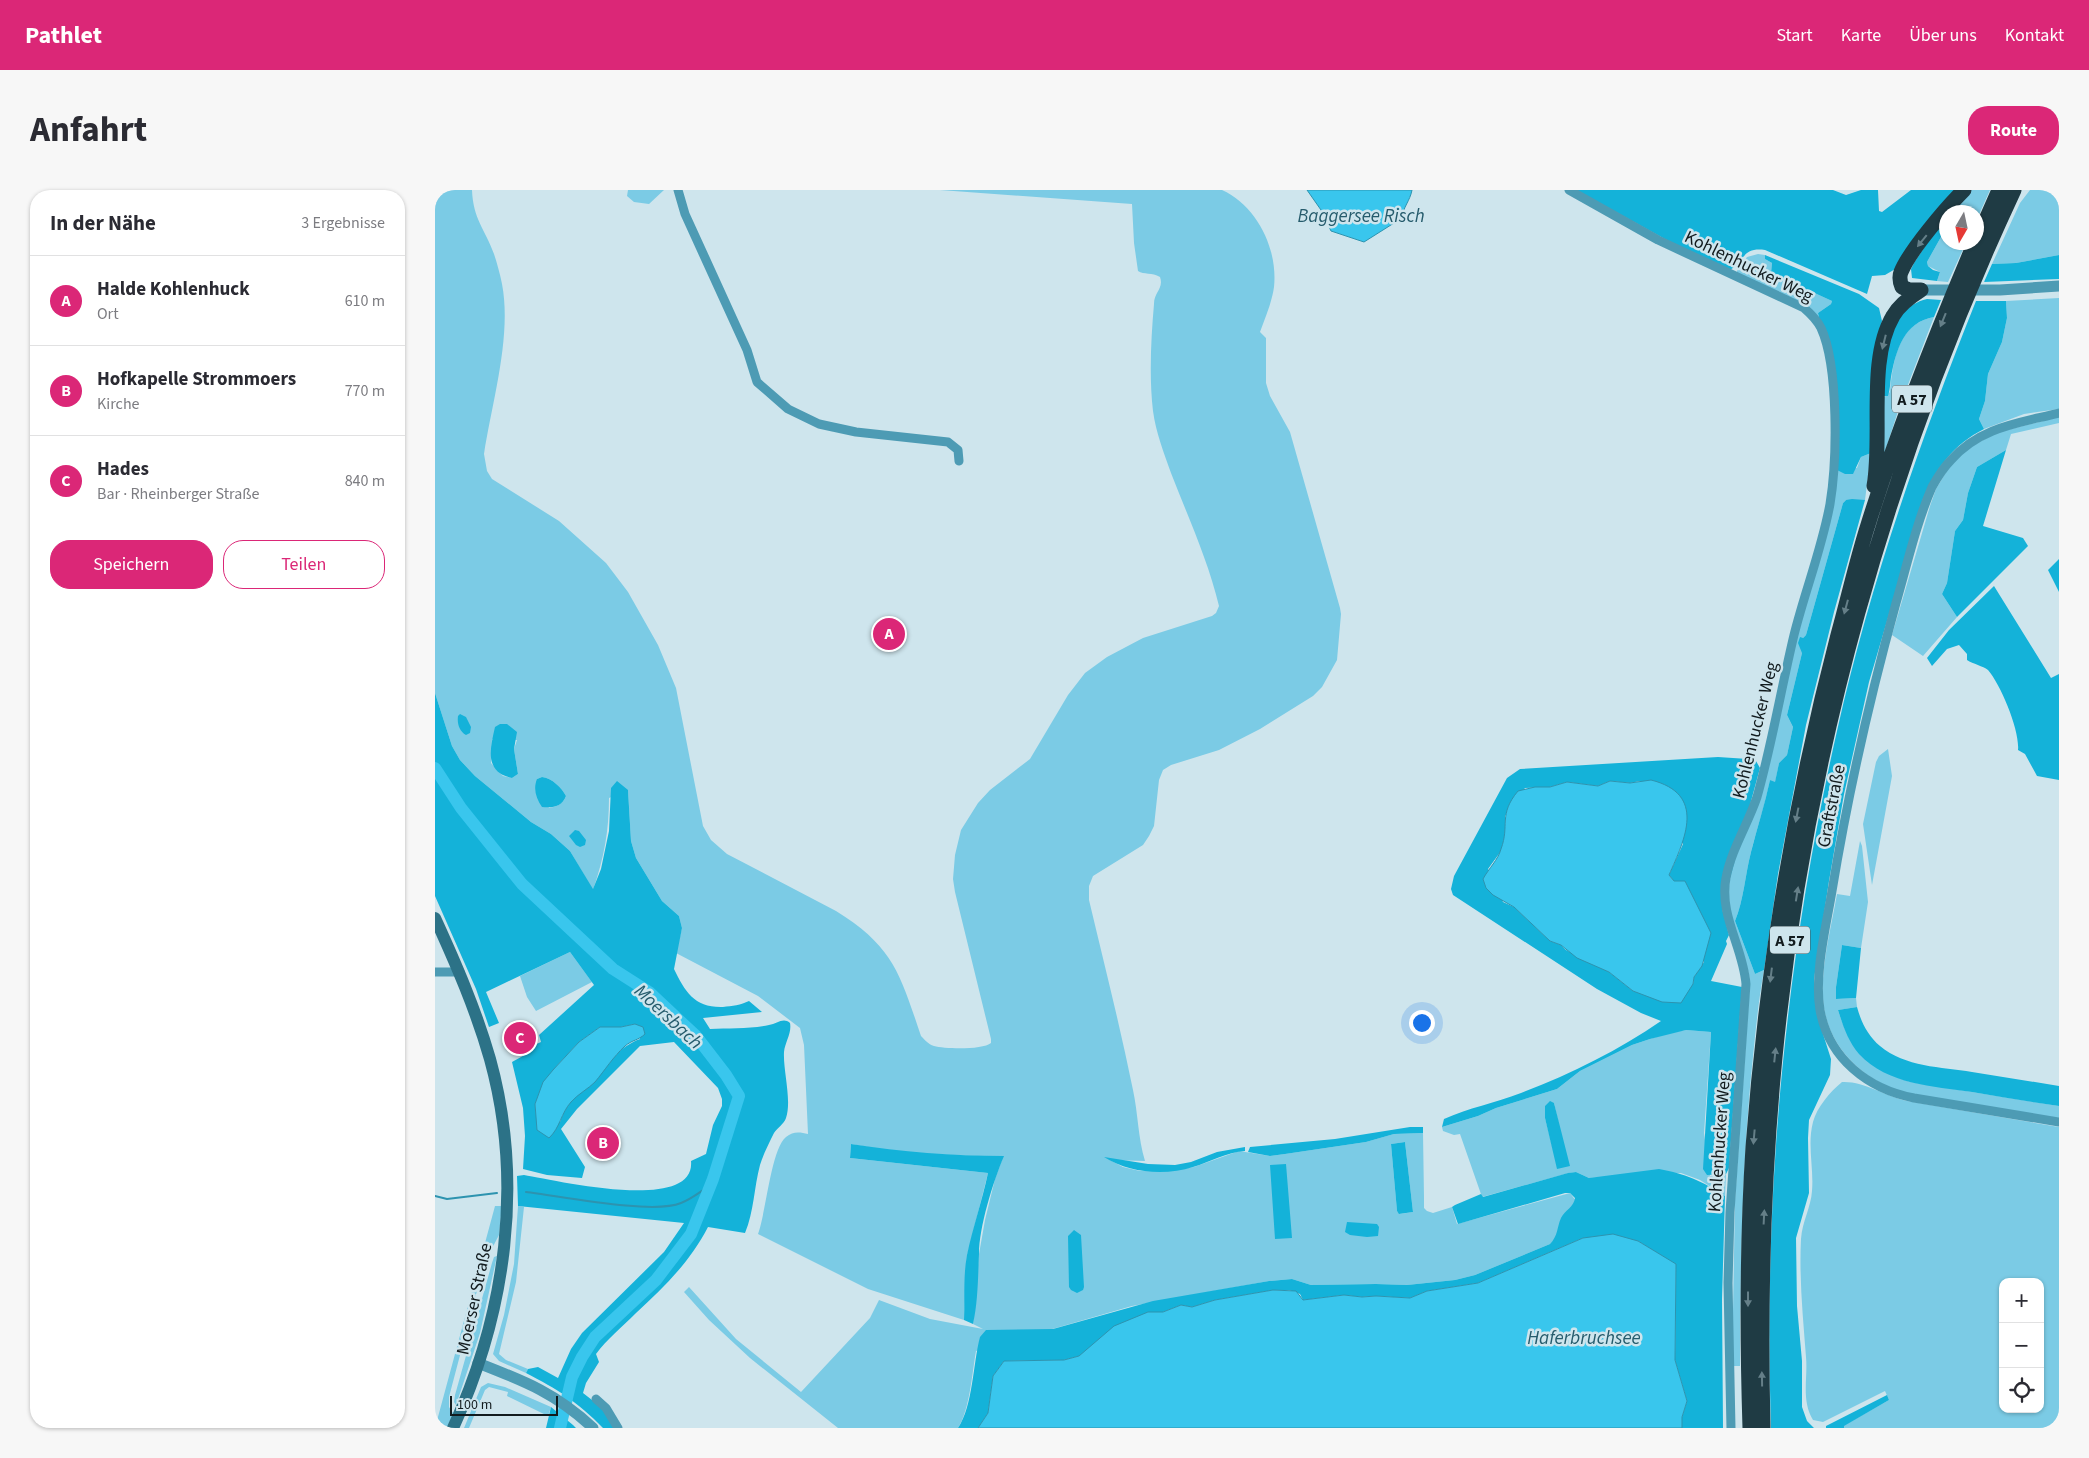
<!DOCTYPE html>
<html lang="de">
<head>
<meta charset="utf-8">
<style>
  :root { --surface:#fff; --page:#f7f7f7; --text:#2b2b33; --muted:#7c7c81; --line:#e1e1e2; --accent:#db2777 }
  body { margin:0; font-family:"Source Sans 3",sans-serif; background:var(--page); color:var(--text) }
  .controls { position:absolute; right:15px; bottom:15px; display:grid; overflow:hidden; border-radius:10px; box-shadow:0 1px 4px #0004 }
  .controls button { width:45px; height:45px; display:grid; place-items:center; padding:0; border:0; border-bottom:1px solid var(--line); background:var(--surface); color:var(--text); font:25px sans-serif }
  .compass { position:absolute; left:1504px; top:15px; width:45px; height:45px; border-radius:50%; background:var(--surface); box-shadow:0 1px 4px #0004; rotate:189deg }
  .scale { position:absolute; left:15px; bottom:12px; width:108px; box-sizing:border-box; padding-left:5px; border:2px solid #121b1e; border-top:0; font-size:14px; line-height:18px; white-space:nowrap; color:#121b1e; -webkit-text-stroke:4px #cee5ed; paint-order:stroke }
  .you { position:absolute; left:986px; top:832px; width:18px; height:18px; margin:-12px; border:4px solid #fff; border-radius:50%; background:#1a73e8; box-shadow:0 0 0 8px #1a73e833 }
  .badge { display:grid; place-items:center; width:32px; height:32px; border-radius:50%; background:var(--accent); color:#fff; font-size:16px; font-weight:700 }
  .pin { position:absolute; translate:-50% -50%; border:2px solid #fff; box-shadow:0 1px 5px #0006 }
  .list { margin:0; padding:0; list-style:none }
  h2 { display:flex; justify-content:space-between; align-items:center; height:65px; margin:0; padding:0 20px; font-size:21px }
  h2 small { font-size:16px; font-weight:400; color:var(--muted) }
  .list li { display:grid; grid-template-columns:32px 1fr auto; gap:15px; align-items:center; box-sizing:border-box; height:90px; padding:0 20px; border-top:1px solid var(--line) }
  .list b { display:block; font-size:19px; white-space:nowrap }
  .list p { margin:0; font-size:16px; white-space:nowrap; color:var(--muted) }
  .list em { font-size:16px; font-style:normal; color:var(--muted) }
  .actions { display:flex; gap:10px; padding:15px 20px }
  .actions a { flex:1; padding:11px 0; border:1px solid var(--accent); border-radius:20px; text-align:center; font-size:18px; color:var(--accent) }
  .actions .main { background:var(--accent); color:#fff }
  .icon { flex:none; width:28px; height:28px; fill:none; stroke:currentColor; stroke-width:2; stroke-linecap:round; stroke-linejoin:round }
  .map { position:relative; flex:none; width:1624px; height:1238px; overflow:hidden; border-radius:20px }
  header { display:flex; align-items:center; gap:30px; box-sizing:border-box; height:70px; padding:0 25px; background:var(--accent); color:#fff }
  header strong { font-size:24px }
  nav { display:flex; gap:28px; margin-inline-start:auto; font-size:18px }
  .intro { display:flex; align-items:center; justify-content:space-between; box-sizing:border-box; height:120px; padding:0 30px }
  h1 { margin:0; font-size:35px }
  .button { padding:12px 22px; border-radius:20px; background:var(--accent); color:#fff; font-size:18px; font-weight:700 }
  main { display:flex; gap:30px; padding:0 30px }
  aside { flex:1; background:var(--surface); border-radius:20px; box-shadow:0 1px 4px #0004 }
  .map>svg:first-child { display:block }
  .green { fill:#7bcbe5; fill-rule:evenodd }
  .forest { fill:#14b2d9; fill-rule:evenodd }
  .water { fill:#39c6ed; stroke:#2d93af }
  .lines { fill:none; stroke-linecap:round; stroke-linejoin:round }
  .stream { stroke:#2d93af; stroke-width:2 }
  .river { stroke:#39c6ed; stroke-width:12 }
  .minor { stroke:#4d9bb4; stroke-width:9 }
  .tertiary { stroke:#4d9bb4; stroke-width:11 }
  .secondary { stroke:#2c7287; stroke-width:12 }
  .motorway { stroke:#1f3b44; stroke-width:15 }
  .oneway { fill:#657f88 }
  .labels { text-anchor:middle; stroke-width:5; stroke-linejoin:round; paint-order:stroke }
  .shield { fill:#cee5ed; stroke:#4a585c; stroke-width:1 }
  .shield-label { font-size:16px; font-weight:bold; fill:#121b1e }
  .street-label { font-size:18px; fill:#121b1e; stroke:#cee5ed }
  .water-label { font-size:19px; font-style:italic; fill:#255b6c; stroke:#cee5ed }
</style>
</head>
<body>
<header>
<strong>Pathlet</strong>
<nav><a>Start</a><a>Karte</a><a>Über uns</a><a>Kontakt</a></nav>
</header>
<div class="intro"><h1>Anfahrt</h1><a class="button">Route</a></div>
<main>
<aside>
<h2>In der Nähe<small>3 Ergebnisse</small></h2>
<ul class="list">
<li><span class="badge">A</span><div><b>Halde Kohlenhuck</b><p>Ort</p></div><em>610 m</em></li>
<li><span class="badge">B</span><div><b>Hofkapelle Strommoers</b><p>Kirche</p></div><em>770 m</em></li>
<li><span class="badge">C</span><div><b>Hades</b><p>Bar · Rheinberger Straße</p></div><em>840 m</em></li>
</ul>
<div class="actions"><a class="main">Speichern</a><a>Teilen</a></div>
</aside>
<div class="map">
<svg width="1624" height="1238" viewBox="0 0 1624 1238">
  <rect width="100%" height="100%" fill="#cee5ed"/>
  <path class="green" d="M0 0H37C38 29 50 39 59 64 62 73 65 84 67 94 77 146 57 212 49 264L52 281 57 289 124 331 171 373 193 402 223 455 241 498 268 636 276 650 292 664 401 721C459 757 465 784 486 846 490 850 493 854 499 856 510 859 548 860 556 853V849L520 702 518 689 520 665 526 640 543 613 555 600 595 569 633 505 650 483 672 467 708 448 777 426 781 423 784 416C773 370 753 327 736 283 729 263 721 243 718 221 714 188 716 148 719 114 719 102 729 99 725 87 717 82 709 85 703 81L699 53 697 14 505 0H787C822 16 843 59 839 97 837 112 830 128 825 142L831 148V193L835 206 855 242 905 418 906 424 902 470 887 497 878 506 825 539 784 560 736 575 728 580 724 590 719 636 714 646 708 655 658 686 654 696V710C669 773 685 836 698 900 703 923 703 948 710 971L675 970 688 977 705 981 741 980 759 977 804 961 835 966 850 964 931 952 959 944 988 943 989 1008V1018L992 1021 998 1023 1017 1017 1022 1034 1135 1003 1141 1011 1120 1049 1115 1054 1040 1085 1020 1090 972 1095 941 1094 876 1095 857 1089 834 1091 697 1116 541 1161C537 1183 535 1219 523 1238H403L315 1168 274 1130 249 1102 254 1097 301 1149 366 1202 435 1128 444 1110 495 1129 548 1139 538 1134 544 1064 550 1030 560 989 568 967 468 963 416 954 415 968 553 983 532 1066 529 1130 433 1099 323 1044C331 1023 336 959 351 947 358 941 365 942 373 944L369 855 365 838 323 806 241 763 247 738 244 726 227 711 201 668 196 651 193 600 174 608C174 641 169 668 158 700L135 661 116 644 96 632 40 586 25 570 17 556 0 503ZM57 549 82 550 79 559 83 584 77 588 68 586 56 573ZM107 587C117 588 127 598 131 606 128 614 123 616 114 618L102 589ZM970 952 978 1022 965 1024 962 1021 956 954Z
    M193 0H229L214 14 199 12 192 6Z
    M1534 0H1555L1542 29V22H1517Z
    M1595 0H1624V65L1581 73 1557 74 1585 13Z
    M1511 38 1512 52 1531 53 1513 92 1502 91 1505 82 1493 76 1492 72Z
    M1323 64 1330 65V69L1337 73 1336 83 1397 111 1396 114 1383 123 1384 128 1302 84V81L1312 67Z
    M1624 108V219L1589 224 1549 239 1544 229 1550 211 1553 184 1567 152 1572 128 1571 111Z
    M1499 127 1464 218 1445 277V211L1455 202C1458 171 1463 133 1499 127Z
    M1624 227V233L1576 244 1571 260 1542 277 1533 303 1528 330 1520 341 1512 393 1507 404 1522 427 1488 466 1457 445 1495 316 1501 299 1513 279 1529 261 1560 243Z
    M1436 263 1430 310H1411L1408 313 1371 445 1368 448 1367 463 1352 525 1358 537 1352 565 1344 573 1340 593 1335 590C1330 615 1322 638 1316 662 1310 685 1309 709 1300 731L1320 784 1329 780C1322 819 1319 858 1315 897 1307 990 1305 1083 1305 1176H1297L1300 1010 1315 793 1314 784C1308 763 1297 740 1294 718 1290 683 1307 653 1320 622L1402 280 1422 278 1426 267Z
    M1453 559 1457 586 1437 695 1428 634 1441 572 1444 566Z
    M1425 651 1427 656 1433 712 1426 758 1407 755 1401 797V809L1421 808 1422 817 1403 820C1415 860 1435 879 1475 892L1624 916V928C1593 923 1562 918 1530 913 1511 909 1490 908 1471 903 1428 891 1391 856 1388 809 1386 775 1396 738 1402 704L1415 706Z
    M135 762 157 792 101 821 92 807 85 786Z
    M1251 840 1276 842 1269 943 1275 986 1291 984 1290 1006 1265 990 1246 983 1154 988 1141 982 1134 983 1047 1007 1025 944 1019 945 1008 941 1007 937 1043 926 1061 918 1122 899 1145 881 1197 855 1233 843ZM1119 913 1124 935 1123 979 1110 928Z
    M1407 892C1429 891 1450 906 1472 911L1624 937V1238H1409L1408 1236 1454 1210 1450 1201 1388 1232 1378 1230C1366 1210 1373 1189 1371 1167 1368 1128 1364 1088 1366 1049 1367 1032 1376 1017 1377 1001 1379 978 1372 955 1378 932 1382 917 1395 902 1407 892ZM1568 1092H1605V1219H1568Z
    M60 1016H67L64 1045 53 1066 48 1078 14 1207V1217L18 1223 12 1238H0Z
    M83 1016 89 1017 81 1092 64 1164 71 1170 93 1179 91 1183 64 1171 58 1164 69 1125 79 1074Z
    M62 1066 45 1143 21 1215 19 1212 20 1205 57 1073 59 1067Z
    M53 1193 70 1197 116 1217 113 1226 72 1206 73 1202 54 1197 50 1200 34 1238H29L46 1197Z"/>
  <path class="forest" d="M1141 0H1398L1411 5 1426 0H1443L1444 21 1447 22 1476 0H1520L1462 78 1450 85 1437 86 1432 104 1330 60C1307 57 1310 71 1295 80L1248 59Z
    M1511 25V38L1492 72 1493 76 1498 80 1505 82 1502 91 1477 88 1476 79 1479 73Z
    M1330 65 1424 104 1444 118 1447 131 1441 159 1436 263 1426 267 1418 284H1410L1402 280V229L1384 128 1383 123 1396 114 1397 111 1336 83 1337 73 1330 69Z
    M1624 65V89L1549 92 1557 74 1581 73Z
    M1492 109 1506 110 1499 127C1469 132 1461 160 1456 187 1455 194 1455 200 1453 206H1447C1450 172 1450 119 1492 109Z
    M1541 111H1571L1572 128 1567 152 1553 184 1550 211 1544 229 1549 239C1519 254 1500 279 1488 309L1434 492 1409 604 1394 691 1379 789 1382 825 1396 869 1395 885 1374 930 1373 948 1374 1003 1361 1048 1362 1116 1367 1171V1217L1372 1231 1379 1238H1336C1328 1004 1350 770 1402 541 1435 394 1485 251 1541 111Z
    M1571 260 1548 336 1588 348 1593 356 1522 427 1507 404 1512 393 1520 341 1528 330 1533 303 1542 277Z
    M1417 309 1430 310 1399 422 1371 535 1343 684 1329 780 1320 784 1300 731C1309 709 1310 685 1316 662 1322 638 1330 614 1335 590L1340 592 1344 573 1352 565 1358 537 1352 525 1367 463 1363 453 1365 447 1368 448 1371 445 1408 313 1411 310Z
    M1624 369V402L1613 380Z
    M1559 396 1616 488 1624 484V590L1602 586 1590 564 1583 560C1585 541 1566 495 1553 480 1548 476 1538 474 1532 470V464L1524 455 1512 459 1497 476 1492 468 1514 440Z
    M0 503 17 556 25 570 40 586 96 632 116 644 135 661 158 699 166 679 174 641 176 598 182 591 193 600 196 651 201 668 227 711 244 726 247 738 239 779C250 802 260 818 288 817 297 816 306 815 314 811L327 822 268 828 275 839C294 838 315 839 334 835 342 834 348 827 355 833 357 843 350 852 349 862 348 881 357 910 351 928 349 934 342 938 339 943 334 953 328 965 325 975 319 997 319 1022 310 1043L273 1037C255 1072 229 1097 201 1123 187 1137 172 1149 161 1164L164 1172 151 1193 148 1203 166 1217 180 1238H168C143 1212 122 1199 91 1183L93 1179 103 1177 123 1188 136 1159 147 1143 229 1062 249 1033 83 1016 82 986 89 985C119 990 261 1024 256 971L271 964 278 935 287 916V909L283 898 239 852 205 856 142 919 126 939 150 977 147 988 112 985 88 979 90 946 88 918 77 872 95 862 97 856 106 852 104 845 159 795 135 762 51 802 64 833 54 837 41 799 0 706ZM200 834 205 849C183 857 174 874 160 891 156 896 149 899 144 903 135 911 129 920 125 932L101 924 100 914 118 880 144 852 165 837H186Z
    M25 524 31 527 36 537 35 543 31 545C24 541 22 533 23 526Z
    M65 534H72L82 542 79 559 83 584 77 588C49 582 55 559 60 537Z
    M1283 567 1313 569 1321 571 1325 578 1287 718 1294 745 1291 751 1292 754 1276 791 1307 797 1294 978 1291 984 1272 985 1268 979 1276 842 1251 840 1215 849 1197 855 1145 881 1122 899 1061 918 1043 926 1007 937 1009 929C1033 918 1060 913 1086 903 1134 885 1184 860 1226 831L1206 823 1162 799 1018 705 1016 699 1019 686 1072 588 1085 579ZM1175 591 1195 593 1205 591 1248 654 1234 685 1239 691 1269 772 1259 787 1258 794 1207 803 1198 801 1174 782 1131 760 1126 755 1115 751 1079 717 1068 712 1053 679 1066 661 1070 647V626L1090 598 1115 597 1132 592 1163 596Z
    M107 587C117 588 127 598 131 606 127 617 118 618 107 617 101 608 98 599 102 589Z
    M140 640 144 641 151 650 150 655 145 657 141 655 134 646Z
    M1407 755 1426 758 1421 808 1401 809V797Z
    M1422 817C1426 832 1433 846 1445 856 1470 877 1506 877 1537 882 1566 887 1595 891 1624 896V916C1595 912 1566 907 1537 902 1498 896 1453 895 1424 864 1413 851 1408 836 1403 820Z
    M1115 911 1119 913 1135 976 1122 979 1110 928V916Z
    M975 937H988V943L959 944 931 952 850 964 835 966 813 962 815 957 900 949Z
    M970 952 978 1022 964 1024 962 1021 956 954Z
    M416 954C467 962 517 966 569 966 558 992 544 1037 544 1064 543 1086 543 1112 538 1134L529 1130C530 1109 528 1086 532 1065 538 1037 547 1011 553 983L415 968Z
    M810 957V961C792 962 775 972 758 977 730 986 694 983 669 967L713 974 740 975 756 972 782 962Z
    M851 974 857 1048 840 1049 835 975Z
    M1224 979C1251 984 1267 991 1290 1006L1287 1109 1288 1238H1247V1227L1252 1211 1240 1170 1241 1075 1203 1051 1148 1048 1043 1093 992 1101 975 1108 941 1106 927 1107 909 1105 868 1110 865 1104 854 1100H838L780 1110 757 1117 746 1115 728 1122H713L644 1166 629 1170 569 1171 558 1186 553 1223 543 1238H523C538 1216 538 1173 545 1147L551 1140 618 1139 718 1111 834 1091 857 1089 876 1095 941 1094 972 1095 1020 1090 1040 1085 1115 1054C1123 1046 1122 1037 1126 1028 1130 1020 1139 1017 1140 1008L1135 1003H1130L1023 1034 1017 1017 1020 1015 1046 1004 1048 1007 1133 983 1141 982 1154 988Z
    M912 1032 942 1034 944 1037 943 1046 932 1047 915 1045 910 1042Z
    M639 1040 646 1045 649 1097 648 1100 642 1103 636 1100 634 1097 633 1046Z
    M1452 1205 1454 1210 1409 1236V1238H1391V1236Z
    M116 1217 138 1235 141 1238H111Z"/>
  <path class="water" d="M872 0H977C975 11 968 17 967 28L929 52 896 41 886 20Z
    M1216 590C1272 604 1250 649 1234 685L1239 691H1250L1276 743 1267 776 1259 787 1258 794 1246 813 1227 812 1198 801 1174 782 1142 768 1126 755 1115 751 1079 717 1058 705 1051 698 1048 689C1054 678 1063 670 1066 659 1075 635 1063 625 1083 601L1100 597H1115L1132 592 1163 596 1175 591 1195 593Z
    M200 834 208 837 210 844C204 850 197 850 190 856 178 867 170 880 160 892 153 899 143 904 136 912 126 923 125 938 114 948L102 940 100 914 108 892 118 880 144 852 165 837H186Z
    M1178 1044 1203 1051 1241 1074 1240 1170 1252 1211 1247 1227V1238H543L553 1223 558 1186 569 1171 629 1170 644 1166 679 1136 713 1122H728L746 1115 757 1117 780 1110 838 1100 861 1101 868 1110 909 1105 927 1107 941 1106 975 1108 992 1101 1043 1093 1148 1048Z"/>
  <g class="lines">
    <path class="stream" d="M91 1002C125 1006 218 1025 246 1013 257 1009 266 1001 276 995
      M0 1006 12 1009 62 1003"/>
    <path class="river" d="M0 578 26 618 87 694 178 779 214 802 261 846 291 885 304 906 278 989 256 1044 221 1090 160 1147 147 1167 137 1187 125 1238"/>
    <path class="minor" d="M243 0 250 24 312 160 322 192 353 219 384 234 421 242 513 252 523 260 524 271
      M1134 0 1223 50 1369 118C1376 124 1382 130 1386 138 1404 177 1402 272 1395 314 1387 358 1370 401 1359 445 1346 499 1337 554 1322 607 1313 634 1296 660 1291 688 1284 726 1308 757 1311 794L1295 1022 1293 1093 1296 1238
      M1624 223C1584 233 1545 237 1516 270 1508 278 1502 288 1497 297 1481 334 1472 375 1461 413 1435 507 1413 604 1397 701 1391 737 1379 784 1385 820 1394 869 1433 899 1479 908L1624 932
      M0 782H25
      M161 1209 171 1218 183 1238"/>
    <path class="tertiary" d="M1486 100H1565L1624 96
      M43 1173C89 1191 121 1203 158 1238"/>
    <path class="secondary" d="M0 728C21 774 41 820 55 869 89 992 71 1123 18 1238"/>
    <path class="motorway" d="M1542 50 1564 0
      M1486 100H1474L1467 97C1465 92 1464 87 1466 82 1475 60 1512 17 1529 0
      M1439 296C1448 246 1432 170 1458 126 1464 115 1475 107 1486 100
      M1315 1238C1312 1144 1312 1050 1318 957 1331 784 1359 612 1403 445 1413 409 1421 373 1432 338 1462 241 1500 146 1540 52
      M1328 1238C1325 1114 1328 990 1340 867 1369 567 1452 272 1579 0"/>
  </g>
  <defs><path id="oneway-solid" d="M-6-.8H1V-3.2L6.5 0L1 3.2V.8H-6Z" transform="scale(1.25)"/></defs>
  <g class="oneway">
    <use href="#oneway-solid" transform="translate(1487 51) rotate(129)"/>
    <use href="#oneway-solid" transform="translate(1508 130) rotate(112)"/>
    <use href="#oneway-solid" transform="translate(1449 152) rotate(104)"/>
    <use href="#oneway-solid" transform="translate(1411 417) rotate(105)"/>
    <use href="#oneway-solid" transform="translate(1362 625) rotate(101)"/>
    <use href="#oneway-solid" transform="translate(1362 704) rotate(-81)"/>
    <use href="#oneway-solid" transform="translate(1336 785) rotate(97)"/>
    <use href="#oneway-solid" transform="translate(1340 865) rotate(-84)"/>
    <use href="#oneway-solid" transform="translate(1319 947) rotate(95)"/>
    <use href="#oneway-solid" transform="translate(1329 1027) rotate(-87)"/>
    <use href="#oneway-solid" transform="translate(1313 1109) rotate(90)"/>
    <use href="#oneway-solid" transform="translate(1327 1189) rotate(-91)"/>
  </g>
  <g class="labels">
    <g class="shield">
      <rect x="1457" y="195.5" width="40" height="27" rx="4"/>
      <rect x="1335" y="736.5" width="40" height="27" rx="4"/>
    </g>
    <g class="shield-label">
      <text x="1477" y="215">A 57</text>
      <text x="1355" y="756">A 57</text>
    </g>
    <g class="street-label">
      <text transform="translate(1314 76) rotate(26)" y="6">Kohlenhucker Weg</text>
      <text transform="translate(1320 540) rotate(-76)" y="6">Kohlenhucker Weg</text>
      <text transform="translate(1396 616) rotate(-79)" y="6">Graftstraße</text>
      <text transform="translate(1284 952) rotate(-86)" y="6">Kohlenhucker Weg</text>
      <text transform="translate(39 1109) rotate(-78)" y="6">Moerser Straße</text>
    </g>
    <g class="water-label">
      <text x="926" y="32">Baggersee Risch</text>
      <text transform="translate(234 826) rotate(43)" y="7">Moersbach</text>
      <text x="1149" y="1154">Haferbruchsee</text>
    </g>
  </g>
</svg>
<div class="controls">
<button>+</button>
<button>−</button>
<button><svg class="icon" aria-label="locate" viewBox="0 0 24 24"><circle cx="12" cy="12" r="6"/><path d="M12 2v4M12 18v4M2 12h4M18 12h4"/></svg></button>
</div>
<svg class="compass" viewBox="-18 -18 36 36"><path d="M0-13l5 13h-10z" fill="#e53935"/><path d="M0 13l5-13h-10z" fill="#7c7c81"/></svg>
<div class="scale">100 m</div>
<div class="you"></div>
<div class="pin badge" style="left:454px;top:444px">A</div>
<div class="pin badge" style="left:168px;top:953px">B</div>
<div class="pin badge" style="left:85px;top:848px">C</div>
</div>
</main>
</body>
</html>
